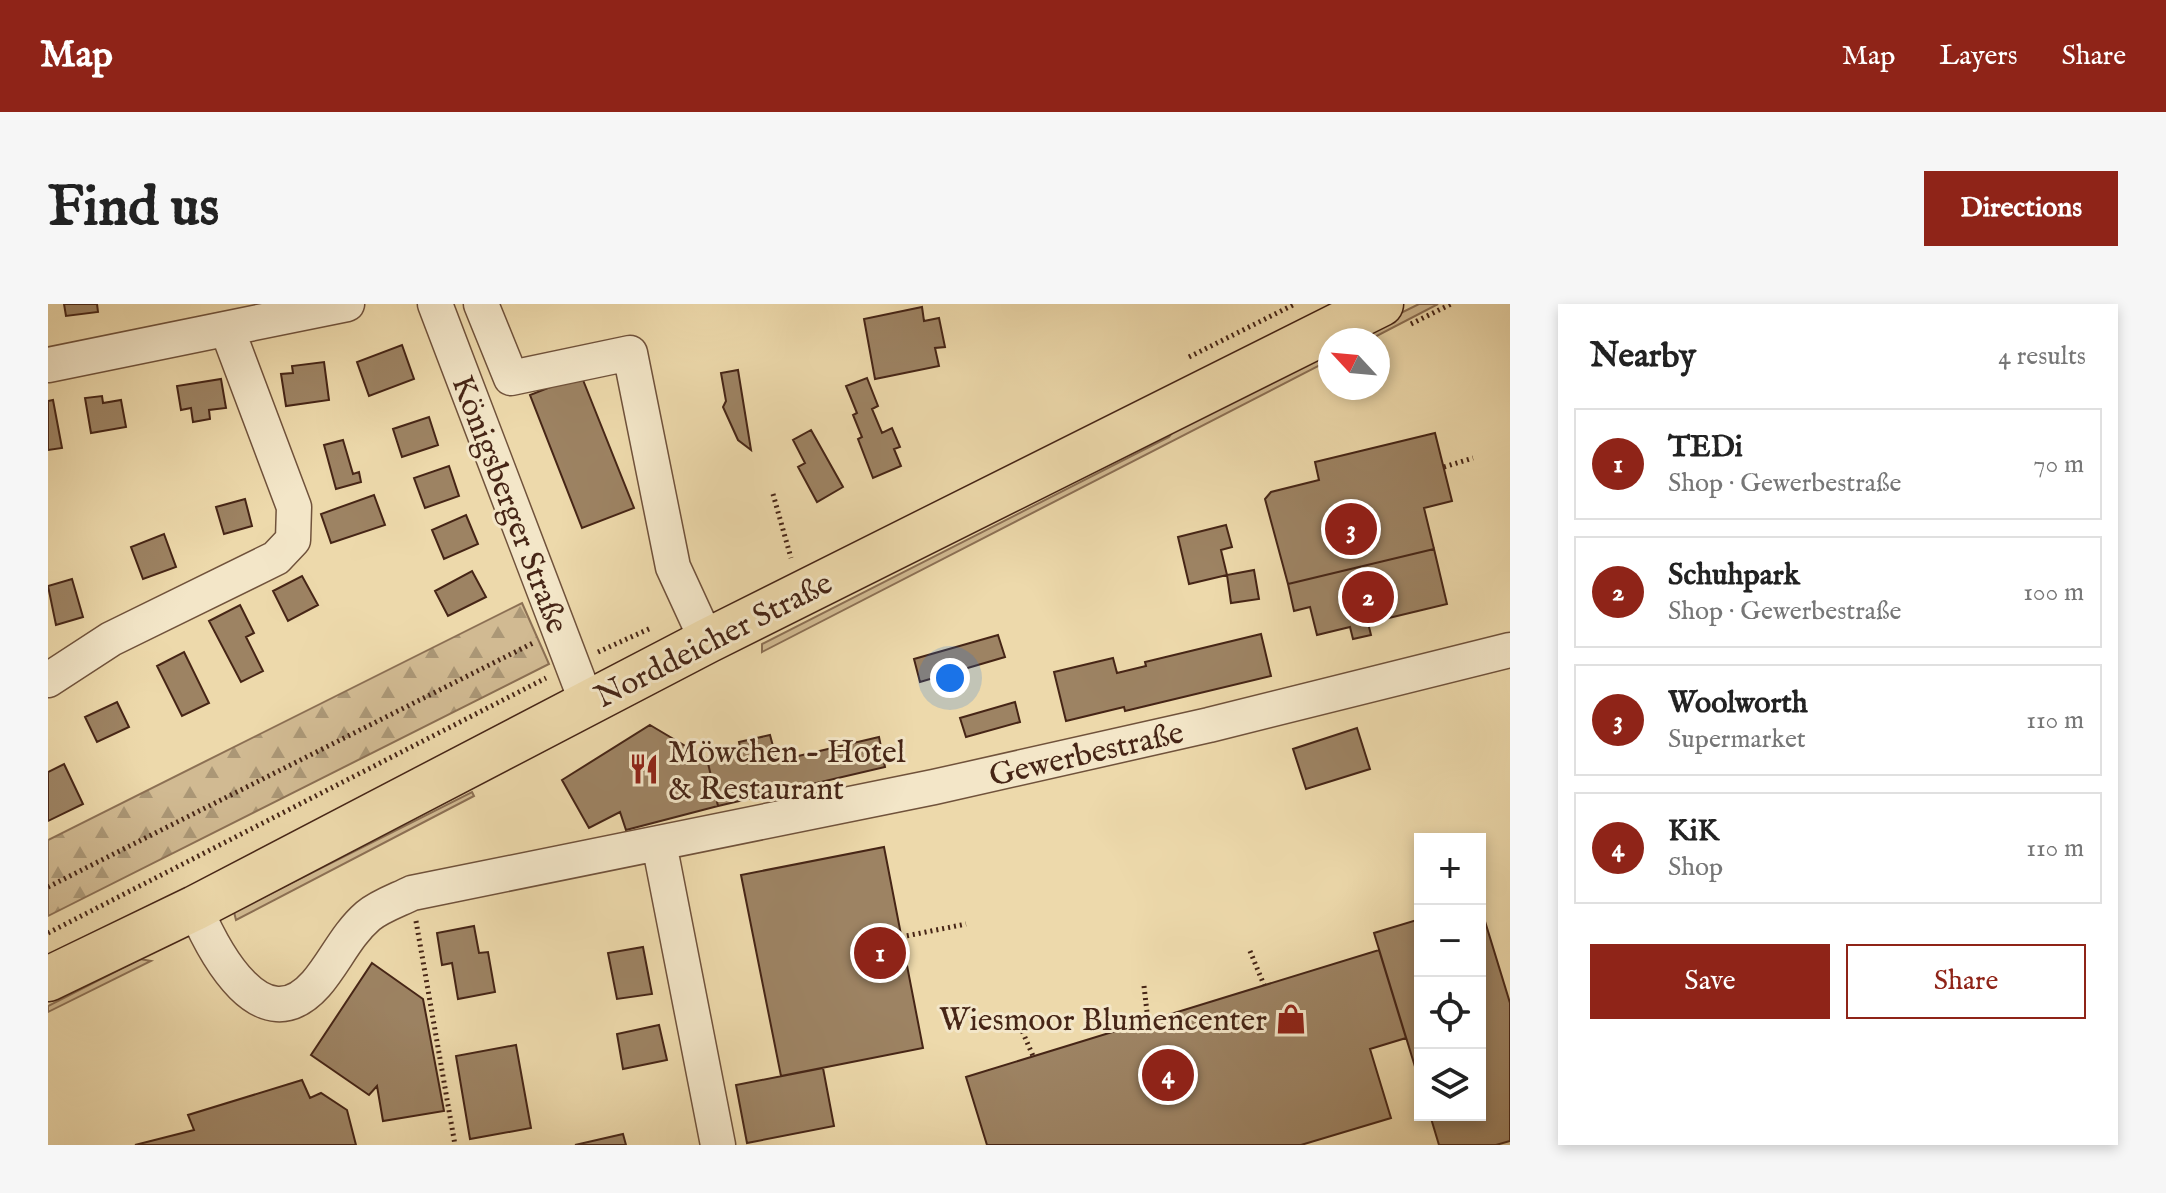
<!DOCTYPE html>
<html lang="en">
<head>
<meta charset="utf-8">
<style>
  :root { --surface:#fff; --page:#f6f6f6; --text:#222; --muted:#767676; --line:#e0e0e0; --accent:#8f2418 }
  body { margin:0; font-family:"IM FELL English",serif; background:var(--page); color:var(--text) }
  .controls { position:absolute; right:24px; bottom:24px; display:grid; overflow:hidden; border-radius:0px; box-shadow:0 4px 12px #0003 }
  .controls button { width:72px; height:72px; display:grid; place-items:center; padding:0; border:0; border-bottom:2px solid var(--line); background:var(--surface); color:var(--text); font:40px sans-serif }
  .compass { position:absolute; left:1270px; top:24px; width:72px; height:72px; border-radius:50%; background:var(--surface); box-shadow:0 4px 12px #0003; rotate:296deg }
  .you { position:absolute; left:902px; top:374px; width:28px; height:28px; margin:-20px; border:6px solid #fff; border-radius:50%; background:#1a73e8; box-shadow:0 0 0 12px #1a73e833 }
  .badge { display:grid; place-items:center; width:52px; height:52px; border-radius:50%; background:var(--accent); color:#fff; font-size:26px; font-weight:700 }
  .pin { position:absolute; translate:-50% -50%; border:4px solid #fff; box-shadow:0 2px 8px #0006 }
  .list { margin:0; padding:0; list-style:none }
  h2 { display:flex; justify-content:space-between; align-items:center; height:104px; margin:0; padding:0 32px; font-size:34px }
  h2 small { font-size:26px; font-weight:400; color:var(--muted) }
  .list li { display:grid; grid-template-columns:52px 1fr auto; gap:24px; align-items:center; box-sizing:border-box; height:112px; margin:0 16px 16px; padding:0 16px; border:2px solid var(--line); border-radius:0px }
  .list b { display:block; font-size:30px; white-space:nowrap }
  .list p { margin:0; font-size:26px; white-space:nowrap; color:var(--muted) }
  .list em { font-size:26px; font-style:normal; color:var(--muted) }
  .actions { display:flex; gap:16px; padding:24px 32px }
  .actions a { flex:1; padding:18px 0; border:2px solid var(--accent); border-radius:0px; text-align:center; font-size:28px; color:var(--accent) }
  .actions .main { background:var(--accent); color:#fff }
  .icon { flex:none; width:44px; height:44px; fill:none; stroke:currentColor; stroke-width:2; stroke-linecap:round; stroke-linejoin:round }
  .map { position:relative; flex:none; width:1462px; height:841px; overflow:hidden; border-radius:0px }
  header { display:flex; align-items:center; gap:48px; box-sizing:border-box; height:112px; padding:0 40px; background:var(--accent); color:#fff }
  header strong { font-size:38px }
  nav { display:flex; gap:44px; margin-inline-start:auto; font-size:28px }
  .intro { display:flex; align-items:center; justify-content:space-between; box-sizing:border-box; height:192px; padding:0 48px }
  h1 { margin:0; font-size:56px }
  .button { padding:20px 36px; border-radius:0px; background:var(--accent); color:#fff; font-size:28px; font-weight:700 }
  main { display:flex; gap:48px; padding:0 48px }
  aside { flex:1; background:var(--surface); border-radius:0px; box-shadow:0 4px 12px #0003 }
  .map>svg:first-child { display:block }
  .green { fill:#d1ba92; stroke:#8c7054; stroke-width:2 }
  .forest { fill:url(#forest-firs); stroke:#8c7054; stroke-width:2 }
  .building { fill:#9d8363; stroke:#462516; stroke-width:2 }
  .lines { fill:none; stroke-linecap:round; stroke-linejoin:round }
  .minor-casing { stroke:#70523b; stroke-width:37 }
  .major-casing { stroke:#462516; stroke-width:47 }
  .path { stroke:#462516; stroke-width:5; stroke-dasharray:2 4; stroke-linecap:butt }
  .minor { stroke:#f3e6c8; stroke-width:34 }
  .major { stroke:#edd9ab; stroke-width:44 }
  .labels { text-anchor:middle; stroke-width:6; stroke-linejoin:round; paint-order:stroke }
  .street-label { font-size:32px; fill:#462516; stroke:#f3e6c8 }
  .poi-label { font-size:32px; fill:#462516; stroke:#f3e6c8; text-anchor:start }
</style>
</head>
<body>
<header>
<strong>Map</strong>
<nav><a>Map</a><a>Layers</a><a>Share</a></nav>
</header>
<div class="intro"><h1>Find us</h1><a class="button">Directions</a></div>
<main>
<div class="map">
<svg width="1462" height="841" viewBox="0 0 1462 841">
  <defs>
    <pattern id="forest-firs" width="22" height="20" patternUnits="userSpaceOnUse" patternTransform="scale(2)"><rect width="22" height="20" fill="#d1ba92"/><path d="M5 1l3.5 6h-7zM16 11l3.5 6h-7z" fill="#ab9776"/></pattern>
  </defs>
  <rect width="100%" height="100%" fill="#edd9ab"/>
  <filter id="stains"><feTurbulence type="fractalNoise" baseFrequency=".0025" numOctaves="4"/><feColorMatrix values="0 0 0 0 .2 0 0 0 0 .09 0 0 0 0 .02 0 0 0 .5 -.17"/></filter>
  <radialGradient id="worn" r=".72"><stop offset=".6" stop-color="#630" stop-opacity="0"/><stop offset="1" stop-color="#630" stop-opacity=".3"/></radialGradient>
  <path class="green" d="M1371 0H1390L1321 36H1298Z
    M1282 44V56L714 348V340L1121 133 1132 119Z
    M424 488 426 492 188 616 186 608Z
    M92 655 103 657 0 708V702Z"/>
  <path class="forest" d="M474 299 501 360 0 612V536Z"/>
  <path class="building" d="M16 0H49L50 8 18 12Z
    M874 3 876 17 891 14 897 43 887 44 891 62 827 75 816 15Z
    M354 41 366 75 321 92 309 58Z
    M276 58 281 96 238 102 233 70 245 69 244 62Z
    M690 66 703 146 690 136 675 103 678 97 673 69Z
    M533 71 586 204 534 224 482 91Z
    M819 74 830 102 824 105 834 129 844 124 852 143 846 145 853 162 825 174 810 135 814 133 805 111 809 109 798 82Z
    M173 75 178 104 161 106 162 115 145 118 143 104 133 106 129 82Z
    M54 92 55 99 73 96 78 123 43 129 37 94Z
    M5 96 14 144 0 146V97Z
    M381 113 390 141 354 153 345 125Z
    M763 126 795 183 769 198 750 163 757 159 745 136Z
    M1387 129 1404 197 1376 204 1386 245 1240 280 1217 195 1223 188 1271 176 1267 158Z
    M295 136 305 170 311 168 313 178 288 185 276 141Z
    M401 162 411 192 377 204 366 174Z
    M326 191 337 221 283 239 273 210Z
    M197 195 204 222 176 230 168 203Z
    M418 211 430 240 396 255 384 226Z
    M1178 221 1184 243 1173 246 1179 271 1141 280 1130 233Z
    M116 230 128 263 95 275 83 243Z
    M1386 245 1399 300 1320 319 1323 331 1305 335 1302 323 1269 331 1262 303 1246 307 1240 280Z
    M1206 266 1211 295 1183 299 1179 271Z
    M424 267 438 293 400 312 387 287Z
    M254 272 270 301 240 317 225 287Z
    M24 275 35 313 8 321 0 282Z
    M192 301 206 329 198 333 215 367 193 378 161 317Z
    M1213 330 1223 372 1077 407 1076 403 1018 417 1006 368 1065 354 1069 369 1098 362 1097 358Z
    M950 331 957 353 872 378 866 355Z
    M136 348 161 399 134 412 109 362Z
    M69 398 81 423 49 438 37 413Z
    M967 398 972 418 918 433 912 414Z
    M602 421 659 455 670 502 578 526 572 508 541 524 514 476Z
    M1309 424 1322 465 1258 485 1245 445Z
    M722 431 729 457 831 433 837 463 670 502 659 455 693 447 691 438Z
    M16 460 35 500 0 517V468Z
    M836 543 875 744 733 772 693 571Z
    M1432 601 1462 699V837L1448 841H1391L1382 811H1432Z
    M1372 615V779L1326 629Z
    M426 622 431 649 440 648 447 688 410 695 404 659 394 661 389 629Z
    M595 643 604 690 569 695 560 649Z
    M1331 646 1358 734 1322 745 1343 814 1253 841H939L918 773Z
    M324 659 375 695 396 807 335 817 329 782 321 791 263 751Z
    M611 721 619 756 575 765 569 730Z
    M468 741 483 824 422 835 408 752Z
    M775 764 786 822 699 839 688 781Z
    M254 776 262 794 273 789 299 806 308 841H87L146 826 140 811Z
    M575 830 578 841H527Z"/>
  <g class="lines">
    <g class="minor-casing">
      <path id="minor" d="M387 0 539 399
        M433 0 463 74 582 49 625 263 659 337
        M0 61 299 0
        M0 376 63 335 228 254 245 236 246 203 179 25
        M611 539 670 841
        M147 604C166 648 214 741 268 680 287 658 298 631 320 612 332 602 350 596 364 589L886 483 1161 421 1462 346"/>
    </g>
    <g class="major-casing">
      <path id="major" d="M0 675 147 604 659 337 1333 0"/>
    </g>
    <path class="path" d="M1363 20 1403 0
      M1141 53 1247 0
      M1396 163 1425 154
      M725 190 743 254
      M550 348 603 324
      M0 583 485 339
      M368 617 407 841
      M0 629 498 374
      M853 633 918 620
      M1202 647 1216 681
      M1096 682 1100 717
      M972 722 985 752"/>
    <use href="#minor" class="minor"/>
    <use href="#major" class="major"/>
  </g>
  <defs>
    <g id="restaurant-bare" transform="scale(2.4)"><path d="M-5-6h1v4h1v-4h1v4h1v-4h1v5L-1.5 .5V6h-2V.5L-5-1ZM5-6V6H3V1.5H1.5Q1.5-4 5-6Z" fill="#8f2418" stroke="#f3e6c8" stroke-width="2.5" paint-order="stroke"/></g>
    <g id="shop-bare" transform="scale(2.4)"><path d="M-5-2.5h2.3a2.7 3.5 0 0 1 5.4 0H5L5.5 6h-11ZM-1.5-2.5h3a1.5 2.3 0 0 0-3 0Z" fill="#8f2418" stroke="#f3e6c8" stroke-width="2.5" paint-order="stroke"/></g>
  </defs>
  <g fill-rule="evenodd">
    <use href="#restaurant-bare" x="596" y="465"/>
    <use href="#shop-bare" x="1243" y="715"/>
  </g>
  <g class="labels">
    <g class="street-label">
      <text transform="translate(463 200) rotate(69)" y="11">Königsberger Straße</text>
      <text transform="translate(665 335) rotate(-27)" y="11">Norddeicher Straße</text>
      <text transform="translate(1038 449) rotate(-13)" y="11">Gewerbestraße</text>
    </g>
    <g class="poi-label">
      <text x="620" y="458">Möwchen - Hotel<tspan x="620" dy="37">&amp; Restaurant</tspan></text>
      <text x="1219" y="726" text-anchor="end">Wiesmoor Blumencenter</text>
    </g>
  </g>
  <rect width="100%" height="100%" filter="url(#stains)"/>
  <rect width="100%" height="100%" fill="url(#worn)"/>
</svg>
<div class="controls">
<button>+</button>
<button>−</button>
<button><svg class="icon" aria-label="locate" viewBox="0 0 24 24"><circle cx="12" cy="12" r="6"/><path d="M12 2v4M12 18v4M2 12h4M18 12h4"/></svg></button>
<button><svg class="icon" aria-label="layers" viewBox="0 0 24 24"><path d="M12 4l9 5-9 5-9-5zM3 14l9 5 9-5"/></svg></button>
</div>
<svg class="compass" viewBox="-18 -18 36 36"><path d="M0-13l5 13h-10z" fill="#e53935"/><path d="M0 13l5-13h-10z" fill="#767676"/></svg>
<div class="you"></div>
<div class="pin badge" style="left:832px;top:649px">1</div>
<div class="pin badge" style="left:1320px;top:293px">2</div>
<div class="pin badge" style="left:1303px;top:225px">3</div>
<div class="pin badge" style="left:1120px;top:771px">4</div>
</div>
<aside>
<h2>Nearby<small>4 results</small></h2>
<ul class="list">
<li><span class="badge">1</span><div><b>TEDi</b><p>Shop · Gewerbestraße</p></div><em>70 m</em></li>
<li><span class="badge">2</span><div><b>Schuhpark</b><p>Shop · Gewerbestraße</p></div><em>100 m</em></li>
<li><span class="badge">3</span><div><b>Woolworth</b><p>Supermarket</p></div><em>110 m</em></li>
<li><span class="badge">4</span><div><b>KiK</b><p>Shop</p></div><em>110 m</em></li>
</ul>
<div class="actions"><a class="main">Save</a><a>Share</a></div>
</aside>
</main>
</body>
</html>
